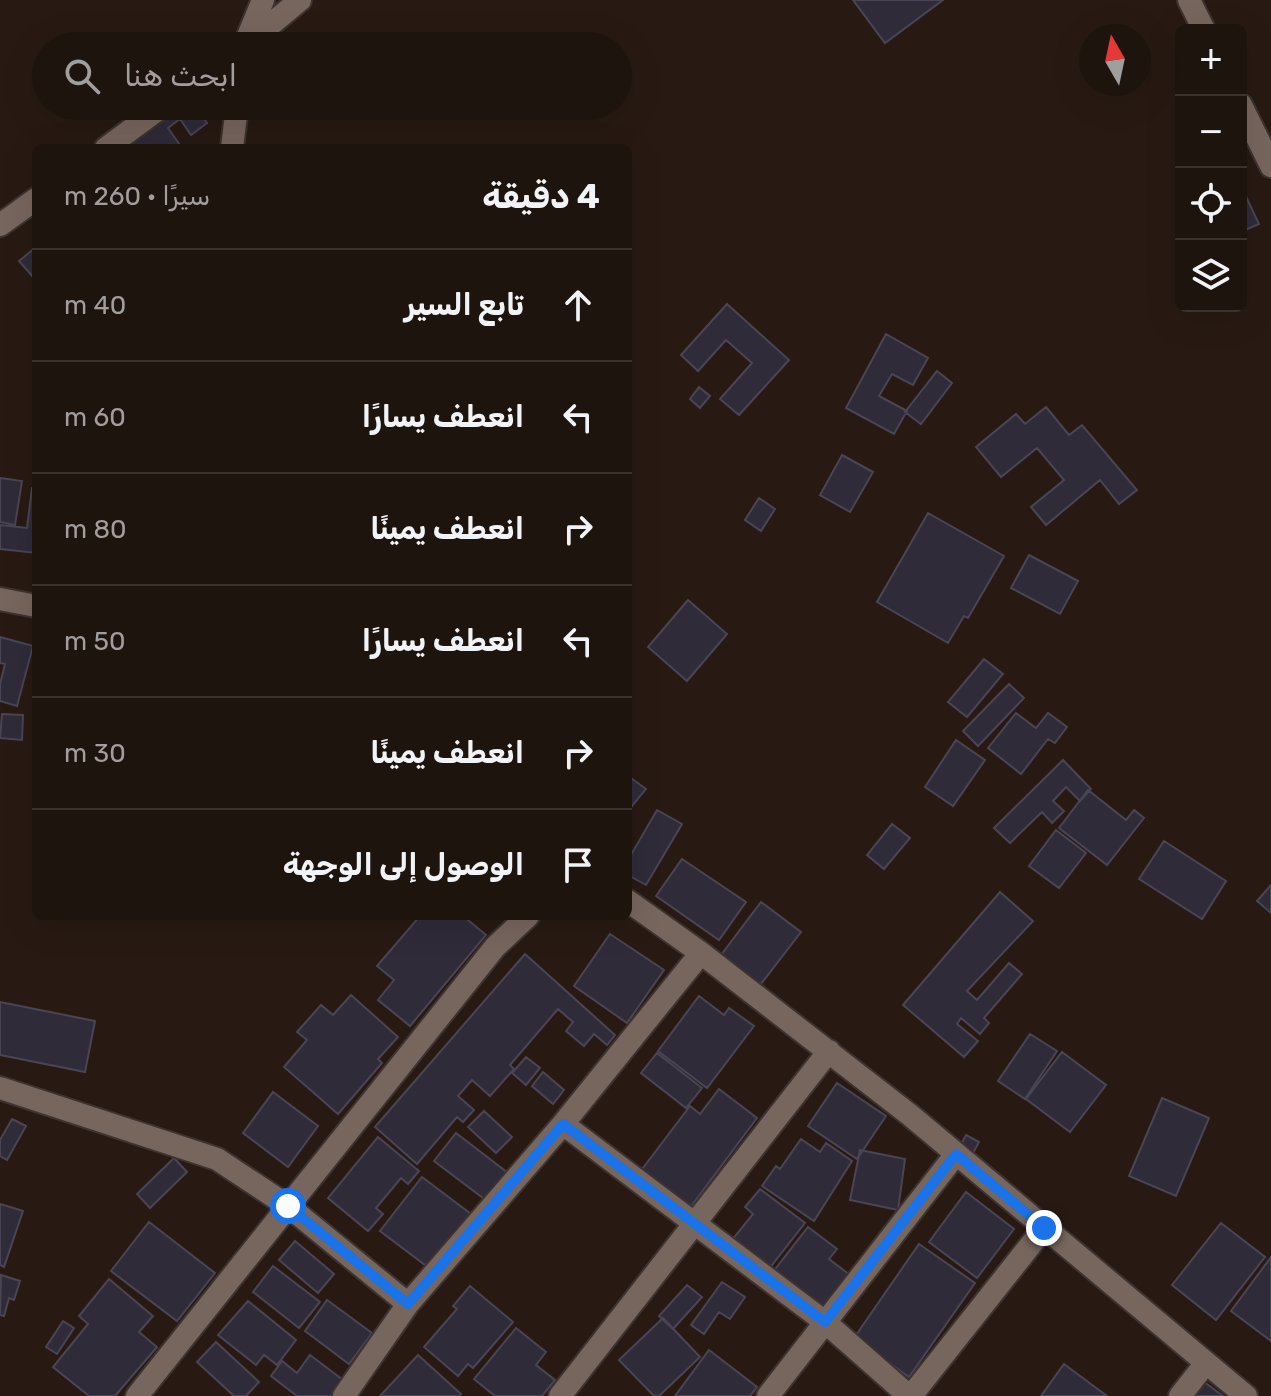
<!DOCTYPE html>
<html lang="ar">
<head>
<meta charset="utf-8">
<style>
  :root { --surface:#1e140e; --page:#261d17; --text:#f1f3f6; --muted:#a19e9e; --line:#3c332e }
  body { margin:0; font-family:Rubik,"Noto Sans Arabic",sans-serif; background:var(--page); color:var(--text); direction:rtl }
  .controls { position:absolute; right:24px; top:24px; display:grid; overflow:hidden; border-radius:12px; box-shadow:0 8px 32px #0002 }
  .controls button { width:72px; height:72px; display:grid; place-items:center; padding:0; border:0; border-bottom:2px solid var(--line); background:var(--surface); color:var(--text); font:40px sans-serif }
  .compass { position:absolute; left:1079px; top:24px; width:72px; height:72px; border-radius:50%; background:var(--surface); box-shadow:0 8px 32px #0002; rotate:351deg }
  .stop { position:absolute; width:24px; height:24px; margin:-18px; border:6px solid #1a73e8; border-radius:50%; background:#fff }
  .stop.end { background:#1a73e8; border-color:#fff; box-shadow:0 2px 8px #0008 }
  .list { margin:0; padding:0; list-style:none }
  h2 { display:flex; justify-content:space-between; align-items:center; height:104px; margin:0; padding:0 32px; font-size:34px }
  h2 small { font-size:26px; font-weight:400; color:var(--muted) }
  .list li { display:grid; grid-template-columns:52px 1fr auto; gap:24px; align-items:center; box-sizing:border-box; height:112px; padding:0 32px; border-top:2px solid var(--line) }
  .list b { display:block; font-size:30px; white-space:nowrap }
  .list em { font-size:26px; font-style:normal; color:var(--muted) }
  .icon { flex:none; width:44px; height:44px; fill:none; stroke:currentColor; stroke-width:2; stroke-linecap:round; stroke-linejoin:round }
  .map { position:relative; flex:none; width:1271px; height:1396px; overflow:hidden; direction:ltr }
  .search { position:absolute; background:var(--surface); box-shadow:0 8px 32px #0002; left:32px; top:32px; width:600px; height:88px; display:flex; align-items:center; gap:20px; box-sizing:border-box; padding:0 28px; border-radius:44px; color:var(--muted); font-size:30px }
  .panel { position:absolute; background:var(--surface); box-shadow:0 8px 32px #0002; left:32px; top:144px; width:600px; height:776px; border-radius:12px; direction:rtl }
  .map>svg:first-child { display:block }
  .building { fill:#302b39; stroke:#4a4554; stroke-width:2 }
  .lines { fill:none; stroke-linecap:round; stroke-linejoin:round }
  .minor-casing { stroke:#3e3330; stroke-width:26 }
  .minor { stroke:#77665e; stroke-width:22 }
  .route { stroke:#1a73e8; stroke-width:10 }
</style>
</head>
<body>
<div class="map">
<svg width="1271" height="1396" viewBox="0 0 1271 1396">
  <rect width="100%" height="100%" fill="#281a13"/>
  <path class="building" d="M853 0H943L885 43Z
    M175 106H195L207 123 191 135 180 119 168 128 182 148H113Z
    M1241 186 1259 224 1241 232Z
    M36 247V274L33 277 19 261Z
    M727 304 789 360 739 415 720 399 752 363 726 340 698 371 681 355Z
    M886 334 928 358 913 385 892 374 879 396 907 411 894 434 846 408Z
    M937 371 952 383 921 424 905 412Z
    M699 387 710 396 700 408 690 399Z
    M1046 407 1069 435 1082 425 1137 490 1119 504 1100 480 1046 525 1031 507 1064 480 1037 448 1001 477 976 447 1016 414 1025 424Z
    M842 455 873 472 850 512 820 495Z
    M0 478 22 481 15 525 0 522Z
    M32 488H36V553L0 549V525L27 528Z
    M759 498 775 509 761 531 745 520Z
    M928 513 1004 556 968 618 964 616 948 643 877 602Z
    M1029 555 1078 581 1060 614 1011 588Z
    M688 600 727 634 687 681 648 647Z
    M0 637 33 646 17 706 0 701V684L5 664 0 663Z
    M984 659 1003 674 967 717 948 702Z
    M1009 684 1024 698 978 746 963 731Z
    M1016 713 1036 728 1048 713 1067 727 1055 743 1048 739 1021 774 988 748Z
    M2 714 23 715 22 740 0 738Z
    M956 740 985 760 953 806 925 787Z
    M1063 760 1091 789 1080 801 1066 787 1053 801 1064 811 1052 823 1042 812 1010 843 994 828Z
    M628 776 646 789 628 811Z
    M1088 790 1126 820 1134 810 1144 818 1107 865 1059 828Z
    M657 810 682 824 646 885 628 875V860Z
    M892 824 910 838 884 869 867 855Z
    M1056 830 1086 853 1059 888 1029 866Z
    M1164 841 1226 881 1202 919 1139 879Z
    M682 859 746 902 719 940 656 896Z
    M1271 885V913L1257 901Z
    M1000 892 1033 921 967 991 977 1000 1009 963 1022 974 984 1018 989 1023 980 1034 961 1018 957 1024 978 1041 964 1057 903 1005Z
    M761 902 801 932 757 989 718 959Z
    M420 916H463L486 935 410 1026 378 1000 394 980 377 966Z
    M610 934 664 970 627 1023 574 986Z
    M525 954 615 1035 607 1045 594 1034 584 1046 566 1031 573 1022 558 1009 510 1065 514 1069 490 1096 472 1080 458 1096 474 1110 463 1122 457 1117 417 1164 375 1127Z
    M351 995 398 1037 378 1059 382 1063 338 1114 284 1067 307 1040 297 1032 321 1005 333 1015Z
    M699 996 724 1015 729 1008 754 1026 707 1088 658 1051Z
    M0 1002 95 1021 85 1072 0 1055Z
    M1030 1034 1057 1051 1025 1099 998 1081Z
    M1062 1052 1106 1085 1070 1132 1026 1099Z
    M657 1053 702 1088 686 1108 641 1073Z
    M526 1057 540 1068 526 1085 512 1073Z
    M543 1072 564 1090 553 1104 532 1086Z
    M837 1083 886 1116 857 1159 808 1126Z
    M719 1089 757 1118 689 1209 640 1172 690 1106 700 1114Z
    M273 1092 318 1126 288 1167 243 1133Z
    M1162 1098 1209 1118 1176 1196 1129 1176Z
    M484 1111 512 1137 496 1153 468 1127Z
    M12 1119 26 1126 7 1160 0 1156V1140Z
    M456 1133 508 1173 487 1201 434 1161Z
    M966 1135 979 1142 971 1157 958 1150Z
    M378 1137 419 1171 408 1184 401 1178 376 1208 383 1214 368 1231 328 1198Z
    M801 1139 820 1152 826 1143 852 1161 814 1221 762 1186 776 1166 780 1169Z
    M860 1150 905 1159 898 1210 850 1200Z
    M174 1158 187 1172 150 1208 137 1194Z
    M422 1177 471 1214 429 1268 380 1231Z
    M760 1189 805 1223 765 1274 728 1245 753 1214 745 1207Z
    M966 1192 1014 1229 977 1278 929 1242Z
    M0 1204 23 1211 4 1267 0 1265Z
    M149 1222 215 1273 177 1321 111 1271Z
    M1221 1223 1265 1257 1216 1320 1172 1285Z
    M808 1227 837 1249 829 1259 850 1275 819 1315 769 1277Z
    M295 1241 334 1274 318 1293 279 1260Z
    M919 1244 975 1283 909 1377 854 1338Z
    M1271 1257V1341L1231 1311Z
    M273 1266 320 1302 299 1328 253 1292Z
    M1 1275 20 1281 14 1300 9 1298 4 1316 0 1315Z
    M109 1279 153 1316 139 1332 157 1347 115 1396H89L53 1367 88 1324 79 1316Z
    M722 1282 745 1297 730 1319 719 1312 704 1334 691 1325Z
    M687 1285 702 1297 673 1329 659 1316Z
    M470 1286 513 1322 473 1368 468 1364 458 1376 424 1347 457 1309 453 1306Z
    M327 1300 372 1333 349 1364 305 1331Z
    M248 1301 296 1340 277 1365 264 1355 256 1365 218 1335Z
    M663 1318 700 1357 659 1396H654L619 1360Z
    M63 1321 74 1328 57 1354 46 1347Z
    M516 1328 546 1352 536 1365 555 1380 542 1396H495L474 1379Z
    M216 1342 259 1382 246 1396H234L197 1362Z
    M709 1350 757 1387 750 1396H675Z
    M310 1355 343 1380 331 1396H297L271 1376 282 1361 297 1373Z
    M418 1355 461 1394 459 1396H380Z
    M1064 1364 1107 1396H1041Z
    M1203 1381 1223 1396H1192Z"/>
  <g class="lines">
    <g class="minor-casing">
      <path id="minor" d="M1189 0 1204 30
        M246 41 263 0
        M245 46 300 0
        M1241 105 1271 166
        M106 148 163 106
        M232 148 237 106
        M0 225 36 199
        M0 599 36 606
        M628 901 701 953 910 1115 1246 1396
        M0 1088 217 1159 288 1206 408 1304
        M563 1124 825 1322 909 1396
        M137 1396 495 947 528 916
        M344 1396 408 1304 563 1124 701 953
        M560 1396 829 1051
        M768 1396 956 1154
        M911 1396 1044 1228
        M1180 1396 1206 1363"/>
    </g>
    <use href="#minor" class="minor"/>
  </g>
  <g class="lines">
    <path class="route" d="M288 1206 408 1304 563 1124 825 1322 956 1154 1044 1228"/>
  </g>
</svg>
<div class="controls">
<button>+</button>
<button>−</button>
<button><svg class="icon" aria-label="locate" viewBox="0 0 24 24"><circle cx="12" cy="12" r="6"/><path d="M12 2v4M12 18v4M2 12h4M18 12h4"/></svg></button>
<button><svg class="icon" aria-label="layers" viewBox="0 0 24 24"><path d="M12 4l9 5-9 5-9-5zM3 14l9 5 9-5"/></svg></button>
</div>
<svg class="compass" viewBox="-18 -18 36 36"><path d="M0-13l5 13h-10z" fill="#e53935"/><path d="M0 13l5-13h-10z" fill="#a19e9e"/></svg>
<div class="stop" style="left:288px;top:1206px"></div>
<div class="stop end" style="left:1044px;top:1228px"></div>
<div class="search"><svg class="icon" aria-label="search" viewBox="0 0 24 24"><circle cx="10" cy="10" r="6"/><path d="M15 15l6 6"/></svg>ابحث هنا</div>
<section class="panel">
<h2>4 دقيقة<small>سيرًا · 260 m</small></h2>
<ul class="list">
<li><svg class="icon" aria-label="ahead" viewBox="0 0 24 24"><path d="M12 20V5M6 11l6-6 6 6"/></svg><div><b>تابع السير</b></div><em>40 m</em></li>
<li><svg class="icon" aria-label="left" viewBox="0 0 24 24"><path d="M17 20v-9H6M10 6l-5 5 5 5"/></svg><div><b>انعطف يسارًا</b></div><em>60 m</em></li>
<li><svg class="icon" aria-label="right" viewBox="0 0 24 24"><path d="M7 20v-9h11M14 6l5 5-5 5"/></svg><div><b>انعطف يمينًا</b></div><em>80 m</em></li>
<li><svg class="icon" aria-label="left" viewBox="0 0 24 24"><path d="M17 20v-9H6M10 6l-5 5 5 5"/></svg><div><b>انعطف يسارًا</b></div><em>50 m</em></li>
<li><svg class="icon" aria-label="right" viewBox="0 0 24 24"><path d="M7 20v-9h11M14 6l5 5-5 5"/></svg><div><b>انعطف يمينًا</b></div><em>30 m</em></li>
<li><svg class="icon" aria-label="arrive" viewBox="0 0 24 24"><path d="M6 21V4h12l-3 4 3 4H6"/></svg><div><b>الوصول إلى الوجهة</b></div></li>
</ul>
</section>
</div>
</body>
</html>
